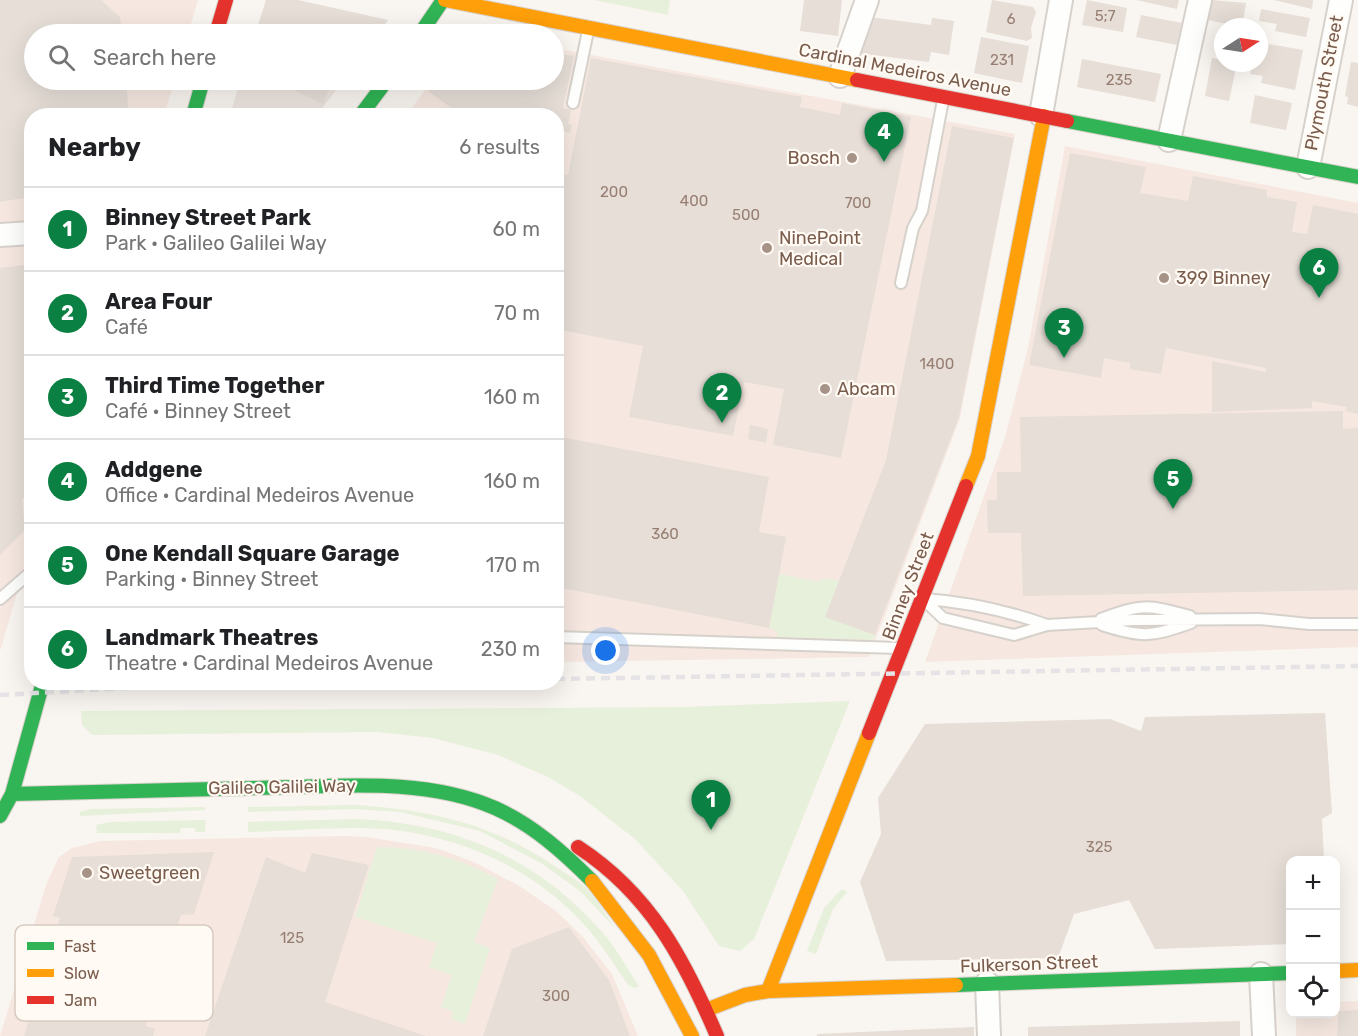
<!DOCTYPE html>
<html lang="en">
<head>
<meta charset="utf-8">
<style>
  :root { --surface:#fff; --page:#f6f6f6; --text:#202124; --muted:#757577; --line:#e0e0e0; --accent:#0b8043 }
  body { margin:0; font-family:Rubik,sans-serif; background:var(--page); color:var(--text) }
  .controls { position:absolute; right:18px; bottom:18px; display:grid; overflow:hidden; border-radius:12px; box-shadow:0 6px 24px #0002 }
  .controls button { width:54px; height:54px; display:grid; place-items:center; padding:0; border:0; border-bottom:2px solid var(--line); background:var(--surface); color:var(--text); font:30px sans-serif }
  .compass { position:absolute; left:1214px; top:18px; width:54px; height:54px; border-radius:50%; background:var(--surface); box-shadow:0 6px 24px #0002; rotate:78deg }
  .you { position:absolute; left:606px; top:651px; width:21px; height:21px; margin:-15px; border:4px solid #fff; border-radius:50%; background:#1a73e8; box-shadow:0 0 0 9px #1a73e833 }
  .badge { display:grid; place-items:center; width:39px; height:39px; border-radius:50%; background:var(--accent); color:#fff; font-size:20px; font-weight:700 }
  .pin { position:absolute; translate:-50% -50px; filter:drop-shadow(0 2px 3px #0008) }
  .pin::after { content:''; position:absolute; top:32px; width:21px; height:18px; background:inherit; clip-path:polygon(0 0,100% 0,50% 100%) }
  .list { margin:0; padding:0; list-style:none }
  h2 { display:flex; justify-content:space-between; align-items:center; height:78px; margin:0; padding:0 24px; font-size:26px }
  h2 small { font-size:20px; font-weight:400; color:var(--muted) }
  .list li { display:grid; grid-template-columns:39px 1fr auto; gap:18px; align-items:center; box-sizing:border-box; height:84px; padding:0 24px; border-top:2px solid var(--line) }
  .list b { display:block; font-size:22px; white-space:nowrap }
  .list p { margin:0; font-size:20px; white-space:nowrap; color:var(--muted) }
  .list em { font-size:20px; font-style:normal; color:var(--muted) }
  .icon { flex:none; width:33px; height:33px; fill:none; stroke:currentColor; stroke-width:2; stroke-linecap:round; stroke-linejoin:round }
  .map { position:relative; flex:none; width:1358px; height:1036px; overflow:hidden }
  .search { position:absolute; background:var(--surface); box-shadow:0 6px 24px #0002; left:24px; top:24px; width:540px; height:66px; display:flex; align-items:center; gap:15px; box-sizing:border-box; padding:0 21px; border-radius:33px; color:var(--muted); font-size:22px }
  .panel { position:absolute; background:var(--surface); box-shadow:0 6px 24px #0002; left:24px; top:108px; width:540px; height:582px; border-radius:24px }
  .map>svg:first-child { display:block }
  .commercial { fill:#f6e8e1 }
  .industrial { fill:#ede5e0 }
  .green { fill:#e7f0db }
  .building { fill:#e6ded7 }
  .lines { fill:none; stroke-linecap:round; stroke-linejoin:round }
  .lane-casing { stroke:#d7d1cb; stroke-width:14 }
  .street-casing { stroke:#d7d1cb; stroke-width:26 }
  .fast-casing { stroke:#d9d2cb; stroke-width:16 }
  .slow-casing { stroke:#d9d2cb; stroke-width:16 }
  .jam-casing { stroke:#d9d2cb; stroke-width:16 }
  .lane { stroke:#fefefd; stroke-width:10 }
  .street { stroke:#fefefd; stroke-width:22 }
  .fast { stroke:#30b455; stroke-width:14 }
  .slow { stroke:#ff9f0a; stroke-width:14 }
  .jam { stroke:#e5322d; stroke-width:14 }
  .rail { stroke:#e6e3e7; stroke-width:4.5; stroke-dasharray:9 6; stroke-linecap:butt }
  .poi-dot { fill:#a69286; stroke:#fffaf3; stroke-width:2 }
  .labels { text-anchor:middle; stroke-width:4.5; stroke-linejoin:round; paint-order:stroke }
  .number-label { font-size:15px; fill:#977e72 }
  .street-label { font-size:18px; fill:#7a5c4d; stroke:#fffaf3 }
  .poi-label { font-size:18px; fill:#7a5c4d; stroke:#fffaf3; text-anchor:start }
  .key { fill:#fffaf3; stroke:#d7cbc1; stroke-width:1.5 }
  .key-label { font-size:16px; fill:#7a5c4d }
</style>
</head>
<body>
<div class="map">
<svg width="1358" height="1036" viewBox="0 0 1358 1036">
  <rect width="100%" height="100%" fill="#f9f5f0"/>
  <path class="commercial" d="M0 0H198L188 34H34V80H175L164 115 32 116 31 546 0 651Z
    M554 48 1015 134 960 418 869 657 557 662 556 116H406L432 80H554Z
    M1065 146 1358 203V647L925 662 1005 437 1028 348Z
    M344 836 366 837 436 848 474 862 521 887 556 911 582 936 612 974 638 1036H0L47 882 59 857 72 848 100 841Z
    M1358 1001V1036H1296V1014H1336V1002Z"/>
  <path class="industrial" d="M240 80H344L317 115 230 116Z"/>
  <path class="green" d="M594 0H670L668 15Z
    M779 574 817 581 827 578 839 581 826 617 875 635 873 640 777 637V631L769 628Z
    M850 701 754 939 740 951 719 946 683 891 635 839 580 796 548 777 498 755 433 738 377 732 92 735 82 725 81 711 684 707Z
    M356 805C431 810 493 824 556 867 565 873 578 880 586 888 597 899 606 916 616 929L580 891 541 863 480 831 400 812 355 809 248 812V807Z
    M205 807V810L80 816V812L91 809Z
    M357 819C455 823 538 858 603 933 617 949 627 969 639 986L635 988 628 985C618 970 608 955 597 940 549 877 472 839 394 830 347 825 296 831 248 832V822Z
    M206 820 205 832H195V828H181L180 833H97L96 825 110 822Z
    M377 847C422 847 459 858 498 879L474 942 490 948 465 1024 451 1019 453 1011 441 1007 452 975 429 967 437 943 355 917Z
    M842 889 847 892 833 909 816 954 807 951 824 908Z"/>
  <path class="building" d="M0 0H101L120 17 122 34H34V80H126L129 116H32V192L29 197 0 202Z
    M266 0H298L388 20 379 34H255Z
    M804 0H842L838 36 800 31Z
    M992 0 1033 7 1036 12 1031 28 1032 38 1027 41 986 32Z
    M1087 0 1127 8 1123 32 1082 25Z
    M1136 0H1179L1177 9Z
    M1212 0 1246 3 1242 27 1208 20Z
    M1274 0H1313L1312 9Z
    M1261 9 1310 18 1306 37 1275 31 1277 24 1259 21Z
    M1141 15 1182 23 1177 45 1136 37Z
    M870 17 931 25 932 18 954 21 949 55 931 52 929 62 857 53 859 33 868 34Z
    M981 37 1029 46 1022 83 974 73Z
    M1269 44 1303 50 1295 90 1261 83 1263 76 1250 74 1253 63H1259V52L1267 54Z
    M554 53 574 56 563 108 571 110 568 124 572 125 570 133 556 130V116H448L453 109 428 91 436 80H554Z
    M591 58 802 97 800 107 840 115 842 103 911 117 841 458 773 445 784 389 744 382 733 436 629 417 643 346 556 329V237L562 210 556 209V158L563 160 560 174 568 175Z
    M1212 58 1223 60V63H1237L1229 101 1205 96Z
    M1082 59 1161 74 1155 102 1077 87Z
    M1351 62 1358 63V107L1347 104 1348 97 1345 96Z
    M288 80H320L331 85 323 104 285 86Z
    M1255 95 1292 103 1286 130 1250 123Z
    M952 126 1014 138 959 417 875 635 825 617 886 460Z
    M1070 153 1146 167 1140 193 1188 201 1193 176 1267 190V197L1297 202 1292 232 1307 234 1313 205 1358 214V414L1346 411 1347 407 1312 401V408L1212 412V361L1266 372V368L1166 348 1161 374 1130 369V363L1104 358 1101 378 1029 365Z
    M32 264V489L22 499 25 530 0 555V268Z
    M1343 411V429L1358 428V590L1023 596 1021 533H988L987 500H997V472H1021L1020 417Z
    M750 425 768 429 766 443 748 439Z
    M556 436 769 477 759 532 786 537 769 628 556 587Z
    M1325 713 1332 813 1322 819 1324 860H1290V944L1155 949 1129 900 1074 914 1058 958 886 961 860 882 881 834 878 798 925 724 1110 719 1141 731 1145 717Z
    M214 852 194 914 181 915 146 1026 155 1029 153 1036H24L60 918 53 916 72 857Z
    M312 853 369 865 325 1002 426 1036H205L266 857 305 873Z
    M569 927 609 980 630 1036H483L512 949Z
    M1358 1010V1036H1337L1339 1011Z
    M1240 1021V1036H1028V1027Z
    M974 1027V1036H817V1034Z"/>
  <g class="lines">
    <g class="lane-casing">
      <path id="lane" d="M573 103 588 31
        M901 283 913 228 922 211 943 100
        M0 599 32 571
        M925 599C967 602 1008 611 1047 625
        M925 601 943 618 1014 635 1047 625 1134 620 1259 619 1309 624H1358
        M1101 619C1141 603 1149 605 1190 616
        M1102 625C1142 638 1151 637 1191 623
        M556 637 898 648"/>
    </g>
    <g class="street-casing">
      <path id="street" d="M840 76 867 0
        M1041 115 1061 0
        M1169 140 1200 0
        M1308 167 1341 0
        M0 235 32 233
        M1261 974 1264 1036
        M987 983 989 1036"/>
    </g>
    <g class="fast-casing">
      <path id="fast" d="M420 34 443 0
        M193 116 203 80
        M360 116 387 80
        M1067 121 1358 177
        M12 794C94 792 175 790 257 788 334 787 422 776 495 808 533 825 563 852 592 881
        M0 816 12 794 43 682
        M956 985 1290 973"/>
    </g>
    <g class="slow-casing">
      <path id="slow" d="M445 0 857 80
        M966 486 978 456 1044 116
        M592 881 649 955 692 1036
        M1336 971 1358 970
        M768 991 869 733
        M706 1010 745 995 768 991 956 985"/>
    </g>
    <g class="jam-casing">
      <path id="jam" d="M216 34 226 0
        M857 80 1067 121
        M869 733 966 486
        M578 847C650 894 684 959 717 1036"/>
    </g>
    <use href="#lane" class="lane"/>
    <use href="#street" class="street"/>
    <use href="#fast" class="fast"/>
    <use href="#slow" class="slow"/>
    <use href="#jam" class="jam"/>
    <path class="rail" d="M556 679 1358 666
      M0 695 198 684 301 682"/>
  </g>
  <g class="poi-dot">
    <circle cx="852" cy="158" r="6"/>
    <circle cx="767" cy="248" r="6"/>
    <circle cx="1164" cy="278" r="6"/>
    <circle cx="825" cy="389" r="6"/>
    <circle cx="87" cy="873" r="6"/>
  </g>
  <g class="labels">
    <g class="number-label">
      <text x="1105" y="21">5;7</text>
      <text x="1011" y="24">6</text>
      <text x="1002" y="65">231</text>
      <text x="1119" y="85">235</text>
      <text x="614" y="197">200</text>
      <text x="694" y="206">400</text>
      <text x="858" y="208">700</text>
      <text x="746" y="220">500</text>
      <text x="937" y="369">1400</text>
      <text x="665" y="539">360</text>
      <text x="1099" y="852">325</text>
      <text x="292" y="943">125</text>
      <text x="556" y="1001">300</text>
    </g>
    <g class="street-label">
      <text transform="translate(905 70) rotate(11)" y="6">Cardinal Medeiros Avenue</text>
      <text transform="translate(1324 83) rotate(-79)" y="6">Plymouth Street</text>
      <text transform="translate(908 586) rotate(-69)" y="6">Binney Street</text>
      <text transform="translate(282 787) rotate(-1)" y="6">Galileo Galilei Way</text>
      <text transform="translate(1029 964) rotate(-2)" y="6">Fulkerson Street</text>
    </g>
    <g class="poi-label">
      <text x="840" y="164" text-anchor="end">Bosch</text>
      <text x="779" y="244">NinePoint<tspan x="779" dy="21">Medical</tspan></text>
      <text x="1176" y="284">399 Binney</text>
      <text x="837" y="395">Abcam</text>
      <text x="99" y="879">Sweetgreen</text>
    </g>
  </g>
  <rect x="15" y="925" width="198" height="96" rx="9" class="key"/>
  <rect x="27" y="942" width="27" height="8" fill="#30b455"/>
  <rect x="27" y="969" width="27" height="8" fill="#ff9f0a"/>
  <rect x="27" y="996" width="27" height="8" fill="#e5322d"/>
  <g class="key-label">
    <text x="64" y="952">Fast</text>
    <text x="64" y="979">Slow</text>
    <text x="64" y="1006">Jam</text>
  </g>
</svg>
<div class="controls">
<button>+</button>
<button>−</button>
<button><svg class="icon" aria-label="locate" viewBox="0 0 24 24"><circle cx="12" cy="12" r="6"/><path d="M12 2v4M12 18v4M2 12h4M18 12h4"/></svg></button>
</div>
<svg class="compass" viewBox="-18 -18 36 36"><path d="M0-13l5 13h-10z" fill="#e53935"/><path d="M0 13l5-13h-10z" fill="#757577"/></svg>
<div class="you"></div>
<div class="pin badge" style="left:711px;top:830px">1</div>
<div class="pin badge" style="left:722px;top:423px">2</div>
<div class="pin badge" style="left:1064px;top:358px">3</div>
<div class="pin badge" style="left:884px;top:162px">4</div>
<div class="pin badge" style="left:1173px;top:509px">5</div>
<div class="pin badge" style="left:1319px;top:298px">6</div>
<div class="search"><svg class="icon" aria-label="search" viewBox="0 0 24 24"><circle cx="10" cy="10" r="6"/><path d="M15 15l6 6"/></svg>Search here</div>
<section class="panel">
<h2>Nearby<small>6 results</small></h2>
<ul class="list">
<li><span class="badge">1</span><div><b>Binney Street Park</b><p>Park · Galileo Galilei Way</p></div><em>60 m</em></li>
<li><span class="badge">2</span><div><b>Area Four</b><p>Café</p></div><em>70 m</em></li>
<li><span class="badge">3</span><div><b>Third Time Together</b><p>Café · Binney Street</p></div><em>160 m</em></li>
<li><span class="badge">4</span><div><b>Addgene</b><p>Office · Cardinal Medeiros Avenue</p></div><em>160 m</em></li>
<li><span class="badge">5</span><div><b>One Kendall Square Garage</b><p>Parking · Binney Street</p></div><em>170 m</em></li>
<li><span class="badge">6</span><div><b>Landmark Theatres</b><p>Theatre · Cardinal Medeiros Avenue</p></div><em>230 m</em></li>
</ul>
</section>
</div>
</body>
</html>
